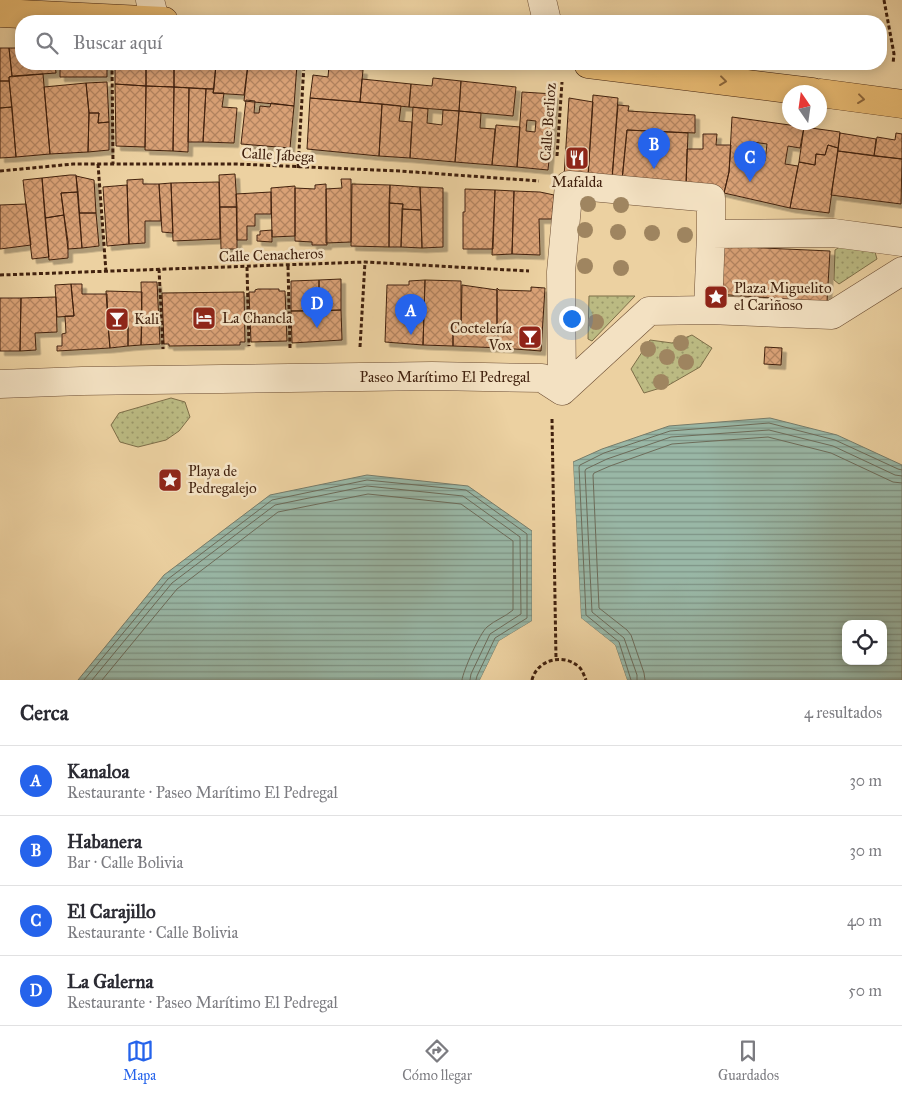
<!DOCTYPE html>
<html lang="es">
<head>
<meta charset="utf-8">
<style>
  :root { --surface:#fff; --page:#f7f7f7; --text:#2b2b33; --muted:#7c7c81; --line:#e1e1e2; --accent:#2563eb }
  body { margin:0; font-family:"IM FELL Great Primer",serif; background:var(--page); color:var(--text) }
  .controls { position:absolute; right:15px; bottom:15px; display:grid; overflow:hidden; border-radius:10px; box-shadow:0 2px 12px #0003 }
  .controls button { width:45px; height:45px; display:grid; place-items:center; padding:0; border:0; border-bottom:1px solid var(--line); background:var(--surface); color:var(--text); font:25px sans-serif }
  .compass { position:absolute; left:782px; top:85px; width:45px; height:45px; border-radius:50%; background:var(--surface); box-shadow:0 2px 12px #0003; rotate:347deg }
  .you { position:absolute; left:571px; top:318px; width:18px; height:18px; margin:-12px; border:4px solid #fff; border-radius:50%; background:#1a73e8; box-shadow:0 0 0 8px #1a73e833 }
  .badge { display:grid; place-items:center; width:32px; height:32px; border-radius:50%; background:var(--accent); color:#fff; font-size:16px; font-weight:700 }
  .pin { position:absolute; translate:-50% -41px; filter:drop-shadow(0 1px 2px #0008) }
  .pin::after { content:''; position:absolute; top:26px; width:18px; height:15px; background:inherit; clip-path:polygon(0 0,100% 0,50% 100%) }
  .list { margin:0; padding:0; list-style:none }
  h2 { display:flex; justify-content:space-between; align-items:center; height:65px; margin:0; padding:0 20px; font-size:21px }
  h2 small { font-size:16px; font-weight:400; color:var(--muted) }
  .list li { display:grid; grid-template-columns:32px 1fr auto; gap:15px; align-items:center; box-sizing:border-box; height:70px; padding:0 20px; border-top:1px solid var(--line) }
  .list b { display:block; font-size:19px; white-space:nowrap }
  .list p { margin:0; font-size:16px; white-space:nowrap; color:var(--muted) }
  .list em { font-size:16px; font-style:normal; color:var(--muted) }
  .icon { flex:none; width:28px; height:28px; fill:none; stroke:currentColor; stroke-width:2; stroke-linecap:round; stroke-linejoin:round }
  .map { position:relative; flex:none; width:902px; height:680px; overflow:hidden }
  .search { position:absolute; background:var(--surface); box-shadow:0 2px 12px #0003; left:15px; right:15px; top:15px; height:55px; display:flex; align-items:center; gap:12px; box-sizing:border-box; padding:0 18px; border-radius:20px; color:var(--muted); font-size:19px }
  .sheet { height:345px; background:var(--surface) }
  nav { display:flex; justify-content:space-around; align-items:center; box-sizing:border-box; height:70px; border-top:1px solid var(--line); background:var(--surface); font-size:14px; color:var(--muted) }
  nav a { display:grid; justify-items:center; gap:2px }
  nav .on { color:var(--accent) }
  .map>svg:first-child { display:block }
  .green { fill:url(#green-dots); stroke:#7e6e48 }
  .water { fill:url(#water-rules); stroke:#767b69; fill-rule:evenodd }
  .pier { fill:#ecd1a1 }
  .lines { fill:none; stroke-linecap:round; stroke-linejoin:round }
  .shore { stroke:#6d6c5a; stroke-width:1 }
  .building { fill:url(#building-cross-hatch); stroke:#41210e; fill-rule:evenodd; filter:url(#shadow) }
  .minor-casing { stroke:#6c4d33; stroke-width:29 }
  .major-casing { stroke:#41210e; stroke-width:29 }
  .path { stroke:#41210e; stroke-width:3; stroke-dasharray:4 2.5; stroke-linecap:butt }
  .minor { stroke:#f3e1c2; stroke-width:28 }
  .major { stroke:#e6b870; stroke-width:28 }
  .tree { fill:#9f8560 }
  .oneway { stroke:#8b653a }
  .labels { text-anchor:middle; stroke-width:5; stroke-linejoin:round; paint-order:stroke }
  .street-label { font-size:15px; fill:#41210e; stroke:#f3e1c2 }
  .poi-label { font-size:15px; fill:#41210e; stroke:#f3e1c2; text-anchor:start }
</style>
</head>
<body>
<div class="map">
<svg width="902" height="680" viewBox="0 0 902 680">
  <defs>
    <pattern id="green-dots" width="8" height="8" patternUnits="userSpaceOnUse" patternTransform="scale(1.25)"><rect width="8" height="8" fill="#bbba82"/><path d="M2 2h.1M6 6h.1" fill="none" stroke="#9a9769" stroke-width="1.8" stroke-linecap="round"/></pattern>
    <pattern id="water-rules" width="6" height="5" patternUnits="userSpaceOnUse" patternTransform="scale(1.25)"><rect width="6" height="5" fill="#99b7a6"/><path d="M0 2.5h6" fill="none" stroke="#7e9486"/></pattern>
    <pattern id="building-cross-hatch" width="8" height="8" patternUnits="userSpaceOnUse" patternTransform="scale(1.25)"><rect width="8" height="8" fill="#d9a176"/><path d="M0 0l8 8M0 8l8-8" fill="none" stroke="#b2835f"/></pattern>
    <filter id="shadow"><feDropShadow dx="4.5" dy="4.5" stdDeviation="0" flood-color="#0004"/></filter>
  </defs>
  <rect width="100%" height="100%" fill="#ecd1a1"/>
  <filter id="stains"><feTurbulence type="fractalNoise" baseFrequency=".004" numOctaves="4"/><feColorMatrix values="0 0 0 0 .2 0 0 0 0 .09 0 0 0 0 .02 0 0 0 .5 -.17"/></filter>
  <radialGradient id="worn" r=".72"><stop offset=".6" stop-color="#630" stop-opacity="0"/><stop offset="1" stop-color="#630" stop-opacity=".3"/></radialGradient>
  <path class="green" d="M841 246 875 252 877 259 839 284 834 280 835 250Z
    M589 296H635L592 341 588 339Z
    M692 335 712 348 700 367 667 386 644 393 631 369 650 340 672 343Z
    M171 398 185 402 190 417 179 431 166 440 138 447 120 442 111 425 119 413Z"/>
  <path class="water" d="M770 418 837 435 902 465V680H627L615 645 581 618 573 462 602 449 669 426ZM846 624H883V661H846Z
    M367 475 468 486 532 531V621L499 641 480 680H78L164 575 270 495Z"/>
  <path class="pier" d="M571 462H573L581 618 615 645 627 680H624L613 646 579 619Z
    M532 528 534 531V622L501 643 483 680H480L499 641 532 621Z"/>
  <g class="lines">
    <path class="shore" d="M84 680 168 579 272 500 367 480 466 490 527 534V618L495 638 477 676 476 680
      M92 680 172 583 275 505 367 486 463 496 520 537 521 614 490 634 471 674 470 680
      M102 680 177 589 278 512 368 494 461 504 513 541V610C505 617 495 620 487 627 480 633 463 671 462 680
      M631 680 619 642 586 615 579 467 580 465 604 453 670 431 769 423 835 440 898 469 902 470
      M637 680V675L624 638 592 612 585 471 586 469 607 459 671 437 769 430 833 446 895 475 902 476
      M645 680 644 673 631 635 627 630 599 608 593 475 594 473 610 466 672 444 768 437 831 453 893 482 902 483"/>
  </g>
  <path class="building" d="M0 48H9L12 76 9 77V81H0Z
    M9 48H21V64H55L56 73 12 76Z
    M60 64H107V77H60Z
    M115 64H146V86L115 84Z
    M146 64H174V87L146 86Z
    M174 64H216L214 89 174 87Z
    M216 64H248L244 95 213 93Z
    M248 64H297L294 106 244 101Z
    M329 66 363 70 360 102 310 98 313 75 328 77Z
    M43 74 50 154 16 157 9 77Z
    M433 78 461 81 459 111 409 107 411 84 432 86Z
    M362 79 411 84 409 107 360 102Z
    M0 81H9L12 107 0 108Z
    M461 81 516 87 513 116 459 111Z
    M107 82 109 122 98 123 99 113H89L86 83Z
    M86 83 89 113 88 152 50 154 44 87Z
    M115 84 146 86 145 147 116 146Z
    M146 86 174 87 173 151 145 150Z
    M174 87 189 88 188 152 173 151Z
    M189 88 206 89 203 142H188Z
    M206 89H214L213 93H224L222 107 237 108 234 143 203 142Z
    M522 92 554 94 552 130 548 170 517 167ZM527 120 536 121 535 132 526 131Z
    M593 95 618 98 612 179 588 177Z
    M310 98 382 104 379 156 307 149Z
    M569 98 593 102 588 177H564Z
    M246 100 255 101 254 113H259L260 106 270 107 271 103 294 106 290 148 241 144Z
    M382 104 401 106 399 121 412 122 410 158 379 156Z
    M618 105 629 106 628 111 695 115V133L627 130 622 180 612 179Z
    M12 107 16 157 0 158V108Z
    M413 107 428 109 427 123 442 125 443 110 459 111 455 162 410 158Z
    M459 111 481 113 480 128 495 129 492 165 455 162Z
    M89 113H99L98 123 109 122V150L88 152Z
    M732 117 804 127 800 148 788 146 785 164 798 166 790 208 724 193 729 172ZM753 142 767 144 765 161 750 159Z
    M496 125 520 127 517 167 492 165Z
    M804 127 840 132 838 148 828 145 825 155 816 154 815 165 799 162Z
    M627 130 688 133 686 186 622 180Z
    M840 133 876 139 874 156 838 151Z
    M896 133 902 134V159L874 156 877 137 895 140Z
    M703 134H717L716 145H731L729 172 724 193 686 186 687 149H703Z
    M828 145 838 148 829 213 790 208 799 162 815 165 816 154 825 155Z
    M838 151 902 159 901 204 831 195Z
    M235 174 237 207H220L219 175Z
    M70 175H76L78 192 61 193 64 215 45 218 42 178Z
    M76 176 94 180 96 213H79Z
    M42 178 49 257 32 259 23 180Z
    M143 179V184H159L161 221H145V243L129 244 127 180Z
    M341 179H351V242L326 243V189L342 188Z
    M219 182 220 239 173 241 171 183Z
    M171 183 173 233 162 232 159 184Z
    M326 184 327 245H312V242L295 241V188L315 189V185Z
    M352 184 390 185 389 247 351 246Z
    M127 185 129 244 107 246 103 187Z
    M390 185 420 187 421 210 402 209 403 204 389 203Z
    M295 186V236L272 237 271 188Z
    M420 187 443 188V247L422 248Z
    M465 189 495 190 493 249H463V212H465Z
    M495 190 514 191 512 254 492 255Z
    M514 191 540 192 554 195 552 219H539L540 255 512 254Z
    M78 192 82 248 68 249 61 193Z
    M271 192V214H255V226H247V240H237L236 194Z
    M389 203 403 204 401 247H389Z
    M26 204 31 245 0 249V205Z
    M220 207H237V249H221Z
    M402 209 421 210 422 248 401 247Z
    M79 213H96L99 246 82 248Z
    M64 215 68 242V258L49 260 45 218Z
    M272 230V242L257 241V235H260V231Z
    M719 246 830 251 827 302 716 294Z
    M341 279V310L319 311V280Z
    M319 280V311H291V281Z
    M425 280 461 281V334H453V346L423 345Z
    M425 280 423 345 385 342 387 285H409V281Z
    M141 282H157L160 344 141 345 142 318Z
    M71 284H82V294H107L108 325 110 348 57 351V346H62V334L66 333 65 316H74Z
    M71 284 74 316 57 317 55 285Z
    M462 285 497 290V333L502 348 453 346V334H461Z
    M531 287 545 288 541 351 502 348 497 333V288L499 290 531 291Z
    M258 289H279V291H285L287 341 251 342 249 292H255V290Z
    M106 291 142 292 141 345 128 346V325H108Z
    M244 292 245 342H240V345L169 346V344H164L162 293Z
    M56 297 57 332 35 333 36 350 20 351 21 298Z
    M0 298H21L20 351H0Z
    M341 310 342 340 292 343 291 311Z
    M108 325H128V346L110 348Z
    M765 347 782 348 781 365 764 364Z"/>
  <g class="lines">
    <g class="minor-casing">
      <path id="minor" d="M150 0 155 20
        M542 0 547 21
        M711 234 834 233 902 242
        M0 384 82 381 432 376 542 378 562 391 649 311 708 310 832 315 902 271
        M562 391 561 272 569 185 711 198V234L708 310"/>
    </g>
    <g class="major-casing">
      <path id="major" d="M0 13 164 21
        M588 64 812 92
        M820 93 902 104"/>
    </g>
    <path class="path" d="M884 0 894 54 893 64
      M112 64 113 164
      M557 156 562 82
      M98 164 106 272
      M298 168 304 64
      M0 171 73 164H237L400 171 539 181
      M288 266 290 348
      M247 267 249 346
      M159 269 163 349
      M0 275 365 262 529 271
      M360 347 365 262
      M552 419 556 659
      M532 680C537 660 562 653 578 666 582 669 584 675 586 680"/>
    <use href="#minor" class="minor"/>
    <use href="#major" class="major"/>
  </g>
  <g class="tree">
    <circle cx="588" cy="204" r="8"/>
    <circle cx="621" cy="205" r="8"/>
    <circle cx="585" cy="230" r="8"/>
    <circle cx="618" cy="232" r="8"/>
    <circle cx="652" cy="233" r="8"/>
    <circle cx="685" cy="235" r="8"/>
    <circle cx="585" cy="266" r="8"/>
    <circle cx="621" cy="268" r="8"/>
    <circle cx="596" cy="322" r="8"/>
    <circle cx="681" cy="343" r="8"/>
    <circle cx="648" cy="349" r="8"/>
    <circle cx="667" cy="357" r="8"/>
    <circle cx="686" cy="362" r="8"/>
    <circle cx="661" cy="382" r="8"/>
  </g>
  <defs><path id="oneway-chevron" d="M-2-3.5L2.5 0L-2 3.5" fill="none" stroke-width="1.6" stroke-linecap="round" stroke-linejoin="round" transform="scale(1.25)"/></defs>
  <g class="oneway">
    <use href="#oneway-chevron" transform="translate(723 81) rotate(7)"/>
    <use href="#oneway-chevron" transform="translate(861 99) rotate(7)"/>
  </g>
  <defs>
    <g id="restaurant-square" transform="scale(1.25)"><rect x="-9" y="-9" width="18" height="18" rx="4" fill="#8f2418" stroke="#f3e1c2"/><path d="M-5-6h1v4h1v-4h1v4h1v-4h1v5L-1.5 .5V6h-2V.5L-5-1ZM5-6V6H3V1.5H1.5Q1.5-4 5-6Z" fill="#fff"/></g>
    <g id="sight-square" transform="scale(1.25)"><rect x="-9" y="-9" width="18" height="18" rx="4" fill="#8f2418" stroke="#f3e1c2"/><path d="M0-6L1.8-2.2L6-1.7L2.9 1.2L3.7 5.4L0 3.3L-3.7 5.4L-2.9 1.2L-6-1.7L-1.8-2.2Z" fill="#fff"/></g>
    <g id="hotel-square" transform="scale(1.25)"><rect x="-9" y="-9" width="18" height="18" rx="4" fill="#8f2418" stroke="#f3e1c2"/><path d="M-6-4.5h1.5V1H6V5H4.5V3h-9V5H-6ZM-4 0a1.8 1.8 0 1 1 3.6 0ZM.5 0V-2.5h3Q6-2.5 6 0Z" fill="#fff"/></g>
    <g id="bar-square" transform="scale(1.25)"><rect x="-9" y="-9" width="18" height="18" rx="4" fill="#8f2418" stroke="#f3e1c2"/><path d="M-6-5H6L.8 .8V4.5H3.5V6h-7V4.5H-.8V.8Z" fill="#fff"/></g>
  </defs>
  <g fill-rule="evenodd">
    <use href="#restaurant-square" x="577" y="158"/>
    <use href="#sight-square" x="716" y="297"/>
    <use href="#hotel-square" x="204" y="318"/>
    <use href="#bar-square" x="117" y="319"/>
    <use href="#bar-square" x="530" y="337"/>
    <use href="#sight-square" x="170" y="480"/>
  </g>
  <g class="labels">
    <g class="street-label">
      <text transform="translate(548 122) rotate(-86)" y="5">Calle Berlioz</text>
      <text transform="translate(278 155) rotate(3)" y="5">Calle Jábega</text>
      <text transform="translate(271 255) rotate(-2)" y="5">Calle Cenacheros</text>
      <text x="445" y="382">Paseo Marítimo El Pedregal</text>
    </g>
    <g class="poi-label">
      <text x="577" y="187" text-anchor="middle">Mafalda</text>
      <text x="734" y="293">Plaza Miguelito<tspan x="734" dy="17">el Cariñoso</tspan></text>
      <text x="222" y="323">La Chancla</text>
      <text x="134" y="324">Kali</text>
      <text x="512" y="333" text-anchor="end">Coctelería<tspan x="512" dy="17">Vox</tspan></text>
      <text x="188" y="476">Playa de<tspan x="188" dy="17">Pedregalejo</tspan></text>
    </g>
  </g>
  <rect width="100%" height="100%" filter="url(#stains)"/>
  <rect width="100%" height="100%" fill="url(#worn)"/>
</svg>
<div class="controls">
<button><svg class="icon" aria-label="locate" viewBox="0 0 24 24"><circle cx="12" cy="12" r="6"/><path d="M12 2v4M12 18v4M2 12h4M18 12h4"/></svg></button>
</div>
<svg class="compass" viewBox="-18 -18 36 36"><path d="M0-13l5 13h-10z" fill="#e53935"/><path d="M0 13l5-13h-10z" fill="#7c7c81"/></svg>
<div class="you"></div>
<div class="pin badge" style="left:411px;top:335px">A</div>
<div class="pin badge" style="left:654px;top:169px">B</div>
<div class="pin badge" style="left:750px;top:182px">C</div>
<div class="pin badge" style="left:317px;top:328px">D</div>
<div class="search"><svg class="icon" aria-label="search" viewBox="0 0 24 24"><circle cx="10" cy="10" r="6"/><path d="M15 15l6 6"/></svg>Buscar aquí</div>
</div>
<section class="sheet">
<h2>Cerca<small>4 resultados</small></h2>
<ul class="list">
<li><span class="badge">A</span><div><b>Kanaloa</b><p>Restaurante · Paseo Marítimo El Pedregal</p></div><em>30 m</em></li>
<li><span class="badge">B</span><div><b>Habanera</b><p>Bar · Calle Bolivia</p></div><em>30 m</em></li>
<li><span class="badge">C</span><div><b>El Carajillo</b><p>Restaurante · Calle Bolivia</p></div><em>40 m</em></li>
<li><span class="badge">D</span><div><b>La Galerna</b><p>Restaurante · Paseo Marítimo El Pedregal</p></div><em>50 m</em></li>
</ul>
</section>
<nav>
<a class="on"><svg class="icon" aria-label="map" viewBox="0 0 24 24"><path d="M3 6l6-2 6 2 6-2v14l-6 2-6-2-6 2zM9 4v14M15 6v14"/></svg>Mapa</a>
<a><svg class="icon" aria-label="directions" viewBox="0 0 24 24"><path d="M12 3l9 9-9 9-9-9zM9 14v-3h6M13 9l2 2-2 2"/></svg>Cómo llegar</a>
<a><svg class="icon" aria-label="saved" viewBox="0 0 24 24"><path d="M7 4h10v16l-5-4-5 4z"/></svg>Guardados</a>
</nav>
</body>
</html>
